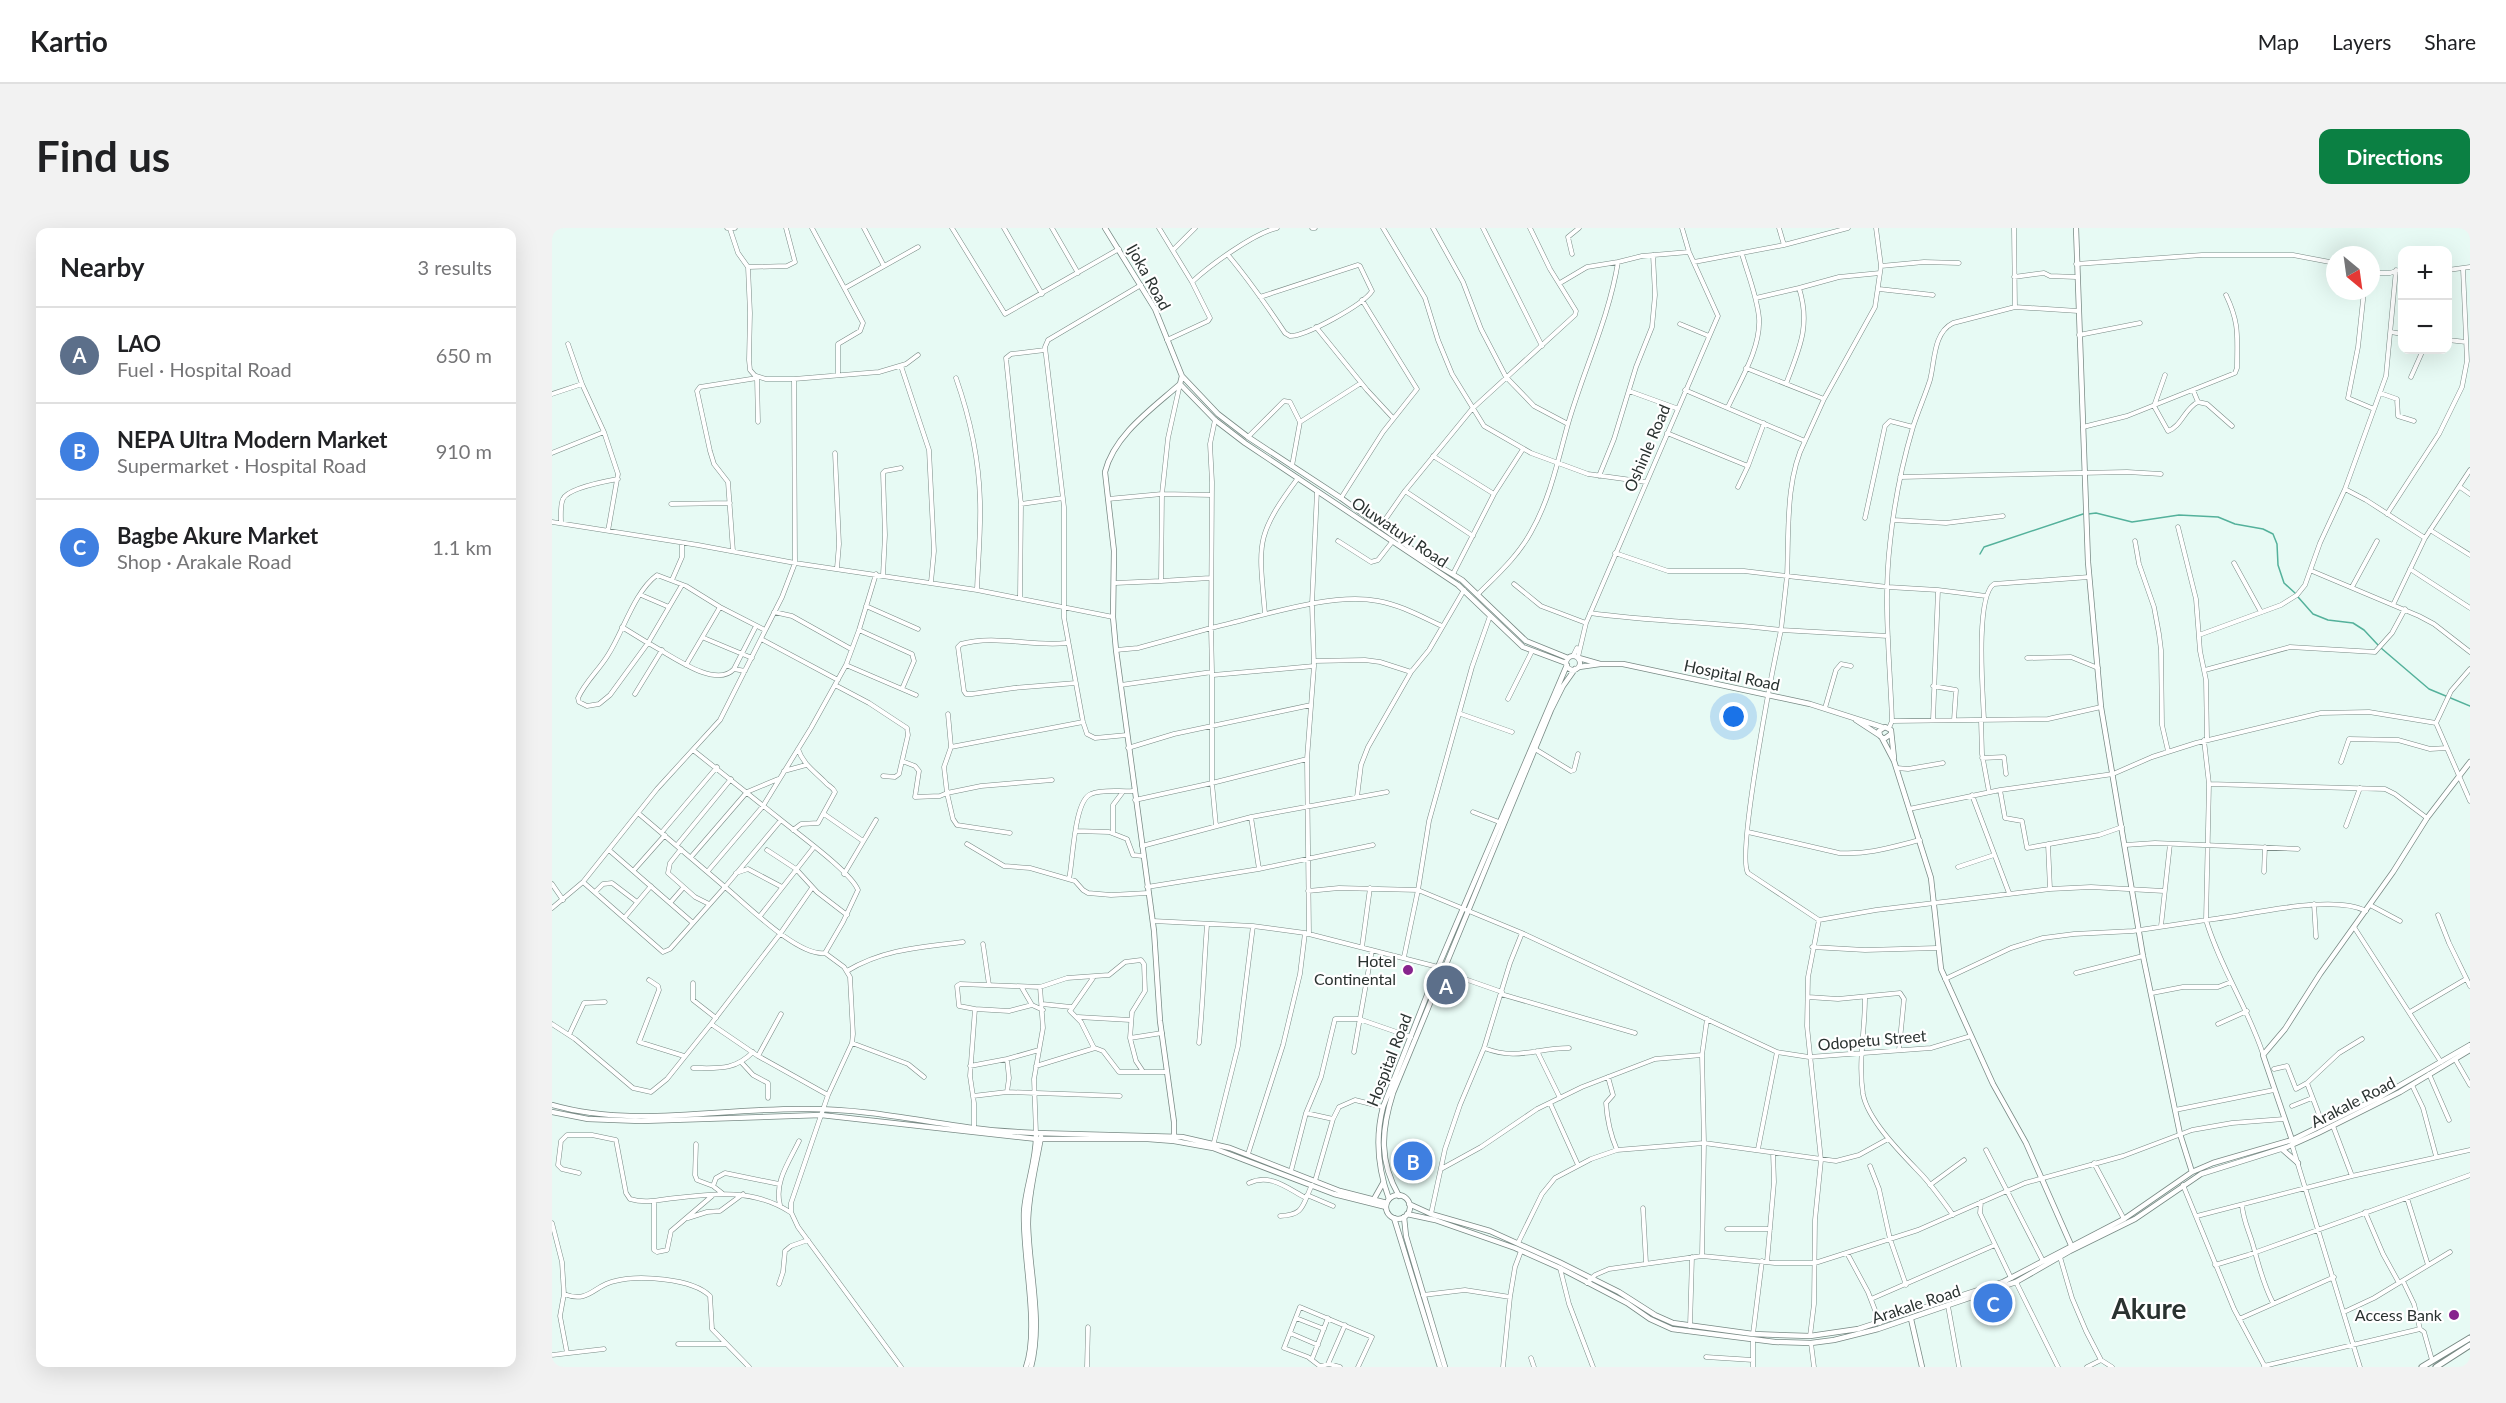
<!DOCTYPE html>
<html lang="en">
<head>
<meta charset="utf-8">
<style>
  :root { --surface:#fff; --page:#f2f2f2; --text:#202124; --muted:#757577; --line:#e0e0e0; --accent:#0b8043 }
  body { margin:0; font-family:Lato,sans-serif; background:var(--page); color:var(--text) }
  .controls { position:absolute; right:18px; top:18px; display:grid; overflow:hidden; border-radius:12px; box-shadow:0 6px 24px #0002 }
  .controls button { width:54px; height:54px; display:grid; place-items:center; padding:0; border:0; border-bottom:2px solid var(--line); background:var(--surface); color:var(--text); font:30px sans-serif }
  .compass { position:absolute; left:1774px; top:18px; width:54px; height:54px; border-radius:50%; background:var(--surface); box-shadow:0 6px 24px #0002; rotate:151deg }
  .you { position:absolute; left:1182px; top:489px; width:21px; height:21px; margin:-15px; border:4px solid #fff; border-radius:50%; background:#1a73e8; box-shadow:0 0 0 9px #1a73e833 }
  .badge { display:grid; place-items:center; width:39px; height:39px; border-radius:50%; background:var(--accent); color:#fff; font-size:20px; font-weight:700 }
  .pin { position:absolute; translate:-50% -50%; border:3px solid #fff; box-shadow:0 2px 6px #0006 }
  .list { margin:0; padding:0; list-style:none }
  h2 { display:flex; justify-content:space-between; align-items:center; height:78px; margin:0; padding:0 24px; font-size:26px }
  h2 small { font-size:20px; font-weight:400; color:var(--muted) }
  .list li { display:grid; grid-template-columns:39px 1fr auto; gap:18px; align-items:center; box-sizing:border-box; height:96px; padding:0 24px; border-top:2px solid var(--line) }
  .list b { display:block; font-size:22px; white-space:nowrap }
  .list p { margin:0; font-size:20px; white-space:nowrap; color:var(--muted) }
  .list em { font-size:20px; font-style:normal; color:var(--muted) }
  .map { position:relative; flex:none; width:1918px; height:1139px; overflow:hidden; border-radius:12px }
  header { display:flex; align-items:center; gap:36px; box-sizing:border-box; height:84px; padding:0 30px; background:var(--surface); border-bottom:2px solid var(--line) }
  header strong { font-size:28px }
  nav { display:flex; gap:33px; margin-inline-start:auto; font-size:21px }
  .intro { display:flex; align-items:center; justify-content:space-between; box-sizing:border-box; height:144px; padding:0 36px }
  h1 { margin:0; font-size:42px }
  .button { padding:15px 27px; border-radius:12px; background:var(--accent); color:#fff; font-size:21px; font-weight:700 }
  main { display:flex; gap:36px; padding:0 36px }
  aside { flex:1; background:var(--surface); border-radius:12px; box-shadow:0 6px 24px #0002 }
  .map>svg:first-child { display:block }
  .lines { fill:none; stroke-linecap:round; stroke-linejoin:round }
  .stream { stroke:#54b19b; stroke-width:1.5 }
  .minor-casing { stroke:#798a85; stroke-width:5 }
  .tertiary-casing { stroke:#798a85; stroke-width:6 }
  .secondary-casing { stroke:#798a85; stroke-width:6 }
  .primary-casing { stroke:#798a85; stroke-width:7 }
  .minor { stroke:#fff; stroke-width:4 }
  .tertiary { stroke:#fff; stroke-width:4.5 }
  .secondary { stroke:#fff; stroke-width:4.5 }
  .primary { stroke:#fff; stroke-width:5 }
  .poi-dot { fill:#87248d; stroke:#fff; stroke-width:2 }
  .labels { text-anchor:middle; stroke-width:4.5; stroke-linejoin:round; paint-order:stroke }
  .street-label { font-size:16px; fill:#2a3230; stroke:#fff }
  .poi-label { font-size:16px; fill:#2a3230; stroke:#fff; text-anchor:end }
  .town-label { font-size:28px; font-weight:bold; fill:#2a3230; stroke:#fff }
</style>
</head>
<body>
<header>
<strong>Kartio</strong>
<nav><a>Map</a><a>Layers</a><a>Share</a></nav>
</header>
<div class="intro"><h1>Find us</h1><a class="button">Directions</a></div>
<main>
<aside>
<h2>Nearby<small>3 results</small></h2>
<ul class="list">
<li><span class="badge" style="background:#5c6f8a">A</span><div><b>LAO</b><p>Fuel · Hospital Road</p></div><em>650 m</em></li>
<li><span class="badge" style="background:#3f7fe0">B</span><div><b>NEPA Ultra Modern Market</b><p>Supermarket · Hospital Road</p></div><em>910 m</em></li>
<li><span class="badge" style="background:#3f7fe0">C</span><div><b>Bagbe Akure Market</b><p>Shop · Arakale Road</p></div><em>1.1 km</em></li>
</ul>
</aside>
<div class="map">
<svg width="1918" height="1139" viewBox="0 0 1918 1139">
  <rect width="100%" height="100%" fill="#e7faf4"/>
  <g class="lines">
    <path class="stream" d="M1536 286 1544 285 1580 294 1627 287 1666 289 1683 296 1711 301 1721 306 1725 316 1726 337 1732 355 1743 365
      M1428 326 1432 319 1531 286
      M1746 369 1761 386 1776 392 1801 395 1812 402 1826 417
      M1829 420 1877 461 1918 478"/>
    <g class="minor-casing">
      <path id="minor" d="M175 0H183
        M260 0 311 95 308 103 286 116V147
        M312 0 332 38
        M400 0 453 86 567 21
        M452 0 490 66
        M500 0 526 45
        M607 0 640 54
        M760 0H763
        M831 0 873 70 886 112 900 146 932 198 979 225 1036 246 1094 254
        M881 0 911 54 929 101 954 149 982 178 1016 196
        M931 0 990 118
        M1227 0 1232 17
        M1324 0 1329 38
        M1462 0 1463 79
        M178 1 186 25 196 39 198 85 197 132 198 142 205 150 206 194
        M621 22 643 0
        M1020 26 1016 9 1027 0
        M676 27C697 52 715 78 733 105L738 108C754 108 811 77 820 63L808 38 806 37 708 69
        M1142 34 1232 17 1296 0
        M1524 36 1650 27H1741L1783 35
        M196 39 235 38 243 34 234 0
        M1896 42 1918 39
        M1819 45H1838L1850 41
        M1462 49 1492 45 1498 48 1524 49
        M1008 55 1035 39 1066 34
        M293 60 366 19
        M1247 60 1287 49 1328 45
        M1327 61 1381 67
        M1812 63 1806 119 1796 170 1822 181
        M1204 70 1247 60C1259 98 1247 121 1234 156
        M1128 96 1157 108
        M764 99 815 162 841 190
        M1839 104 1850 106
        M1527 107 1588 95
        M615 112 656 93 658 90 640 54C657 38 702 5 725 0
        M1896 112 1914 114
        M16 116 30 156 52 204 66 246 56 303
        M349 138 377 222 382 323 379 354
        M1194 140 1272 171
        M1613 147 1602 178 1616 203C1629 199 1633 180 1646 174L1655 176 1680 198
        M204 148 214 151H242L327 144 354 136 366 127
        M1859 149 1871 122
        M404 150C418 190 427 230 428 273 429 303 426 332 425 362
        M628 156 616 210 610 266 660 267
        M1133 162 1253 213 1272 171 1323 79 1329 38 1372 34 1407 35
        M1641 162 1646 174
        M1077 163 1124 180
        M1828 165 1845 171 1846 188 1862 193
        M0 166 30 156
        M1176 179C1188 153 1209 120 1207 90 1205 68 1196 47 1190 26
        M748 194 809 155
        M1531 199 1575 188 1683 145 1685 140C1685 109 1688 96 1674 67
        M1115 205 1196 238 1212 195
        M696 209 732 173 738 174 748 194 740 238
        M0 225 52 204
        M283 225 287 316 285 340
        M881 228 942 266
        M1047 248 1062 211 1084 139 1100 99 1103 67 1101 27
        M1348 249 1575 244 1609 246
        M1186 259 1196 238
        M1908 259 1918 266
        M1793 261 1814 272 1873 310
        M853 263 921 308
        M789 270 831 204 865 161 810 72
        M556 271 610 266 609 353 658 350
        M119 276 178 275
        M469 276 511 270
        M1835 286 1887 206 1910 159 1915 133 1911 41
        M1313 290 1333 198 1338 193 1361 199
        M1341 292 1394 295 1451 288
        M0 294 146 317 243 335 425 362 561 389
        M9 295C9 288 8 277 11 271 16 260 55 253 66 251
        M828 299 853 263 920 181 1023 87 1024 83 998 41 978 0
        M1626 299 1644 371 1648 423 1654 452 1655 511
        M1878 302 1918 327
        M786 313 819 334 826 332 840 314
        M1583 313 1587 336 1602 379 1607 406 1609 422 1610 497 1616 523
        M181 323 176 254 162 236 158 223 145 163 148 159 205 150
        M1063 325 1116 343H1192L1235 348C1237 306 1233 251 1253 213
        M1682 335 1709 384
        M1858 341 1918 380
        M1760 343 1867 388 1882 396 1918 424
        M901 346 942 266 971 221
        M331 347 333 307 331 245 333 243 349 240
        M120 352 130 329V315
        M563 355 609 353
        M962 356 989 378 1034 395
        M1800 359 1825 313
        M926 366C945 347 966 328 979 304 998 271 1006 232 1016 196 1032 141 1057 90 1066 34L1090 28 1137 24
        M89 367 117 379
        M468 370 469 276 454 130 459 126 493 122
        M1841 377 1873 310 1918 242
        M314 378 366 401
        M222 384 240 388 299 421
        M1038 385C1101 394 1165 394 1229 402L1235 348 1336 359 1386 362
        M713 386C707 315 702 309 746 250
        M70 399 96 415 130 357
        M307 402 360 426 362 433 350 461
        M1647 407 1729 377 1745 367 1753 357 1768 315 1793 261 1834 148 1844 42
        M1336 408 1229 402C1222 434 1184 627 1196 645L1267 692 1324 682 1498 661 1539 659 1612 663
        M152 410 200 430
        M209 411 286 452
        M514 415C480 419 443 406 409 416L406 419 412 463 414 466H420L462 460 524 455
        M564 422 586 420 659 400 660 254 658 216 663 192
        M1021 428 1025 420
        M1026 429 1034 395 1166 88 1137 24 1130 0
        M1475 430 1519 429 1546 440
        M762 433 813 432 828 434 859 444
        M134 437 168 379
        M294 437 364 467
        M182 441 204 398
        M1653 442 1738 419 1823 424 1840 405 1853 381
        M193 443 182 441C163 462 116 425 96 415L58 467 47 476 35 478 27 474 26 470C33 454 47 442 56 427 71 404 82 364 105 347L134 358 168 379 213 402
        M660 444 659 400C708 389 777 364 826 373 849 377 870 389 890 398
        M661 447 762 438
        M283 457 317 475 355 500 356 507 347 546 343 549 331 548
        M569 457 660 444V555L755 531
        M1381 458 1404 462 1402 492
        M83 466 110 422
        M956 471 980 423
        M1273 480 1284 442 1289 436 1299 438
        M396 486 399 519 531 494
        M909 486 960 504
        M1381 492 1386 362 1434 368
        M1429 492 1430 526 1437 564
        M1432 492C1431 467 1423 368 1442 356L1537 349
        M1340 493 1496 491 1549 479
        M1884 495 1899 463 1918 441
        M1337 500 1340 493C1338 434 1331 374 1338 315 1342 276 1350 236 1361 199 1366 183 1373 168 1378 152 1383 133 1381 105 1401 95L1463 79 1526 83
        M575 507 543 510 535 506 531 494 512 390V279L493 119 496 112 589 57
        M399 519 392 539 395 565 429 558 500 552
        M576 520 622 506 759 477
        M983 521 1019 543 1022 542 1026 526
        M1430 530 1452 529 1454 546
        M350 533 363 538 367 543 363 569 388 568 395 565 401 591 405 597 458 605
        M1789 534 1797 511 1846 512 1878 521 1895 520
        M1345 540 1356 541 1391 535
        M232 543 254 537
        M1657 556 1833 561 1843 566 1875 590
        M1448 562 1453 590 1470 593 1475 620 1547 607 1570 599
        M1420 567 1457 665
        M805 569 809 537 816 519 859 444 877 422 912 362
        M583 572 660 555 664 598
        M1357 581 1448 562 1561 546 1600 529 1644 515 1769 485 1817 484 1884 495 1918 573
        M921 584 947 594
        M86 585 173 659 229 592 141 522
        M272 586 311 613
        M699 589 707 641 821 617
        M229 592C246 606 299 644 306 662L291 694 273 725 292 739 298 749 301 806 300 815 276 867 239 975V984L246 999 349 1139
        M1794 598 1808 560
        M241 602 249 596 266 595 283 564C280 558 277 559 273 554 262 543 251 536 246 521
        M524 603 557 604 575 611 581 627 591 628
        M110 604 165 539
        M1196 604 1287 625C1316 627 1340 619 1368 612
        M561 605V577L570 565
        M415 616 452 638 478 640 523 653 531 662 536 665 559 667 596 665
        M1496 616 1498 661
        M125 617 179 551
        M1573 617 1603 615 1746 621
        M590 618 699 589 835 564
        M129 621 118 635 116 645 143 669 157 676
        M57 622 141 695
        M215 622 244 641 265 664 295 687
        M139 629 195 564 226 551
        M1406 639 1442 627
        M82 642 113 607
        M156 643 211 578 259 500 294 437 307 402 324 346
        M1712 644 1713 619
        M184 645 196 641 230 659
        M292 646 324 592
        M517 651C521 633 522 572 539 566 550 561 569 564 581 563
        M31 654 111 724 118 721 173 659C194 676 246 729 273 725
        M0 656 11 672
        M595 659 707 641
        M260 660 228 706 159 796 206 828 276 867
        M756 663 787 660 866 662 877 593 920 439 938 388
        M43 664 51 656 60 655 85 674
        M118 675 131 660
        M1762 676 1764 709
        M1818 677 1848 693
        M0 680 31 654 105 561 168 492 230 369 243 335 242 151
        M1886 687 1897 715 1918 758
        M208 688 262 619
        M73 689 99 658
        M601 693 701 698 753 705 886 739
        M1609 698 1618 616
        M1802 699 1889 834
        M757 706 755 531 762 438 760 376 765 263
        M431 716 437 757
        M810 719 818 660
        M1260 719 1313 722 1385 720
        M852 729 866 662 970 705 1225 824 1257 829 1379 820 1419 808
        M295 743C331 721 370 719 411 714
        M890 743 950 764
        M1524 745 1591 728
        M541 750 518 783 529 794 542 820
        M1393 751 1459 720 1491 710 1522 706 1581 703 1654 692 1657 556 1652 512
        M97 752 106 758 107 762 87 814 132 828
        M141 755V772L164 790
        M470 760 480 777 491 782
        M1600 765 1631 759H1666L1679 754
        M949 766 1083 805
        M1256 769 1286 771 1348 765 1352 771 1347 822
        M1313 770C1313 802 1306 834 1311 866 1316 893 1351 927 1370 947 1381 959 1391 973 1401 987
        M490 776 519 779
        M423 781 457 783 480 777
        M1858 784 1914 751
        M526 789 578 792
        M0 796 23 811 81 860 99 864 115 851 159 796
        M1666 796 1695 783
        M17 807 32 775 53 774
        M300 815 356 836 372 849
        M647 815C651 775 652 736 655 697
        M932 820C966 833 983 820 1017 820
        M985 823 1008 870
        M802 824 820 722
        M1711 826C1696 780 1668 739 1654 692 1694 688 1780 665 1814 683
        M206 828 229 786
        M1903 831 1918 857
        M190 835 201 847 216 855V870
        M418 838 455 831
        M484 838 543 820 551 823 567 844H615
        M141 840C166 840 182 843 201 824
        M1722 841 1735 838 1744 861 1755 855
        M590 842 584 833 578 810 610 805
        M1877 846 1897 892
        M1056 849 1061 867 1054 875C1055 891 1059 908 1065 922
        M1860 857 1871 880 1884 928
        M455 864 568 868
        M421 868 455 864 457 850 455 831 487 822
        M998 875 1026 937
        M1740 878 1760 870
        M1623 882 1722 862
        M754 885 781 891
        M1771 897 1755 855 1787 825 1810 811
        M422 901V875L418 848 423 781 407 778 405 758 408 756 488 759
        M484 905 482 851 491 800 488 759 515 750 557 747 573 734 589 732 592 736 593 763 580 784 578 810
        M144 916 143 947 145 952 161 958 170 965
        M1740 917 1808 1139
        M661 918 686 818 701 698
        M1206 921 1225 824
        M1434 922 1491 1033
        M696 926 731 817 748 746 753 705
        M1542 935 1572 991
        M1318 938 1327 961 1338 1011 1354 1057
        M889 941 929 919 985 881 1030 859 1103 831 1150 827
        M739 943 754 885 769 849 783 791H807L859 809
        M27 945 10 941 6 937 9 913 15 907H40L64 912 74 965 78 971C91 975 102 973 115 971 158 966 199 959 238 984
        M1800 948 1918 922
        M763 953 781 891 787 879 803 872 831 879
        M697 955C718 945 735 960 754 970
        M1378 957 1412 932
        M1631 957 1682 1081 1713 1139
        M161 958 164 950 173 945 227 956
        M755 967 781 978
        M1855 970 1876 1037
        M102 974V1022L105 1024 115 1022 119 1003 160 968
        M1429 974 1428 985 1459 1050
        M228 977C222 954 237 934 247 913
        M1690 977C1691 992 1697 1003 1701 1017 1707 1038 1711 1056 1721 1075
        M1091 980 1094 1035
        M1813 984 1831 1026 1847 1055
        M879 986 893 921 908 877 932 820 958 735 970 705
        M728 988C753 987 750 977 760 957
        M1645 988 1800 948 1781 898
        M136 990 155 984 168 983 191 966
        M0 995 10 1034 12 1066C37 1076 42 1057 63 1053 86 1047 140 1050 158 1068L160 1101 197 1139
        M1175 1001H1218
        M966 1015 990 966 1003 950 1039 931 1065 922 1152 915 1284 933 1307 927 1336 911
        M1295 1025 1316 1064 1328 1095
        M1150 1028 1152 915 1150 827 1155 791
        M1508 1029 1520 1070 1534 1103 1549 1132 1560 1139
        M1215 1034 1222 954 1221 924
        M1663 1037 1696 1027 1918 947
        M1008 1040 1017 1076 1041 1139
        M1851 1053 1862 1076 1868 1101
        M1464 1054 1506 1139
        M1035 1055 1043 1047 1057 1041 1150 1028 1223 1035H1263L1366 1002 1473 955 1571 928 1640 902 1680 895 1732 891
        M227 1056 231 1044 233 1023 239 1018 256 1012
        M12 1066 8 1088 15 1125
        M871 1067 913 1062 958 1069
        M1319 1071 1443 1017
        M1396 1078 1407 1139
        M1792 1084 1822 1070 1898 1024
        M744 1090 772 1101
        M1687 1091 1782 1049
        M1138 1098 1140 1029
        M738 1105 766 1117
        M1201 1106 1210 1033
        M1258 1108 1262 1076 1263 992 1269 932 1255 798 1256 749 1267 692
        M1259 1115 1262 1139
        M126 1116H173
        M0 1127 52 1121
        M1154 1129 1201 1132
        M979 1130 982 1139
        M760 1131 776 1090
        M776 1136 793 1097
        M769 1138 777 1136 788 1139
        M1712 1138 1868 1101 1872 1104 1880 1132
        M535 1139 536 1099
        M769 1139 756 1129 732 1120 748 1079 820 1109 806 1139
        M951 1139 958 1069 963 1039 969 1023
        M1201 1139V1111
        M1535 1139 1549 1132"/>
    </g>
    <g class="tertiary-casing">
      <path id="tertiary" d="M553 0 603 81 630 148 628 156C601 180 562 207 553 244L562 323 561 389 564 422 602 703 608 793 622 894V910
        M630 148 666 186 696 209 789 270 864 324 910 352 974 413 1016 430
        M628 156 663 192 693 215 906 357 971 419 1014 435
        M1014 435a7 7 0 1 1 14 0a7 7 0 1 1-14 0Z
        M1027 430 1048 436
        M1027 439 1048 436H1071L1258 476 1330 499
        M1304 492 1327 507
        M1339 506 1332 511 1328 508 1327 503 1333 499 1339 502 1342 530
        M1330 510 1342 533 1379 650 1389 741 1441 856 1474 915 1519 1017
        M0 877C83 901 173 879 258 881 313 881 367 893 421 900 442 903 463 904 484 905
        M0 884 36 891 89 893 269 887 485 911
        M1740 912 1711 827 1733 801 1768 746 1841 644 1875 590 1918 534
        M847 968C827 933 829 903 841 865L999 482 1011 458 1023 441
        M837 971C826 941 823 910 831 879L886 739 1015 437
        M852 989 854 1008 893 1139
        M842 990 888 1139
        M1359 1091 1370 1139"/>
    </g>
    <g class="secondary-casing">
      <path id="secondary" d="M1524 0 1536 334 1549 479 1591 728 1628 906 1640 944
        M485 911H596L622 913 661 920 782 966 834 979
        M1730 921 1746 935
        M834 979a12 12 0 1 1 24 0a12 12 0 1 1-24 0Z
        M822 971 831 955
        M857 976 879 986 938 1003 1007 1034 1067 1064 1103 1087 1121 1095 1201 1106 1258 1108 1306 1101 1451 1054 1572 991 1640 944 1661 935 1740 912 1826 870 1918 817
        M855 986 883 992 963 1020 1008 1040 1075 1075 1098 1091 1120 1101 1223 1114 1259 1115 1282 1112 1326 1101 1464 1054 1518 1023 1583 991 1649 946 1735 919 1766 905 1848 864 1918 822
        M474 1139C488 1099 470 1027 472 983 474 957 485 931 484 905L630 909 678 920 788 963 835 975
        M479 1139C491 1093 477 1043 476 996 476 967 484 938 489 909"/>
    </g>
    <g class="primary-casing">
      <path id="primary" d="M1870 1139 1918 1110
        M1884 1139 1918 1117"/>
    </g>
    <use href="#minor" class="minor"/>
    <use href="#tertiary" class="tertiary"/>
    <use href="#secondary" class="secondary"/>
    <use href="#primary" class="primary"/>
  </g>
  <g class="poi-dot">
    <circle cx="856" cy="742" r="6"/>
    <circle cx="1902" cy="1087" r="6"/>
  </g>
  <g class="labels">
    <g class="street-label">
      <text transform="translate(597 49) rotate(61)" y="6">Ijoka Road</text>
      <text transform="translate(1095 220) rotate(-67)" y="6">Oshinle Road</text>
      <text transform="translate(848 304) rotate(34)" y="6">Oluwatuyi Road</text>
      <text transform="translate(1180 447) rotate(12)" y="6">Hospital Road</text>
      <text transform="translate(1320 812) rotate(-5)" y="6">Odopetu Street</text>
      <text transform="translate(837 832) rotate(-69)" y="6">Hospital Road</text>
      <text transform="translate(1801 874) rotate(-27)" y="6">Arakale Road</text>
      <text transform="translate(1364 1076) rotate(-18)" y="6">Arakale Road</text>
    </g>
    <g class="poi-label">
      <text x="844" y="739">Hotel<tspan x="844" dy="18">Continental</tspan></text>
      <text x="1890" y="1093">Access Bank</text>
    </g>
    <g class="town-label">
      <text x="1597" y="1091">Akure</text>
    </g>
  </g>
</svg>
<div class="controls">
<button>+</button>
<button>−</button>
</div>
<svg class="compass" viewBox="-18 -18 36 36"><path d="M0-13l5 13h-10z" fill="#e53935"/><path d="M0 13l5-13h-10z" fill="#757577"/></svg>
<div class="you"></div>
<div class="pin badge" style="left:894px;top:757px;background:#5c6f8a">A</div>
<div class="pin badge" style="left:861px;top:933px;background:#3f7fe0">B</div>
<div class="pin badge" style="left:1441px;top:1075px;background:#3f7fe0">C</div>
</div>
</main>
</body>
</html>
